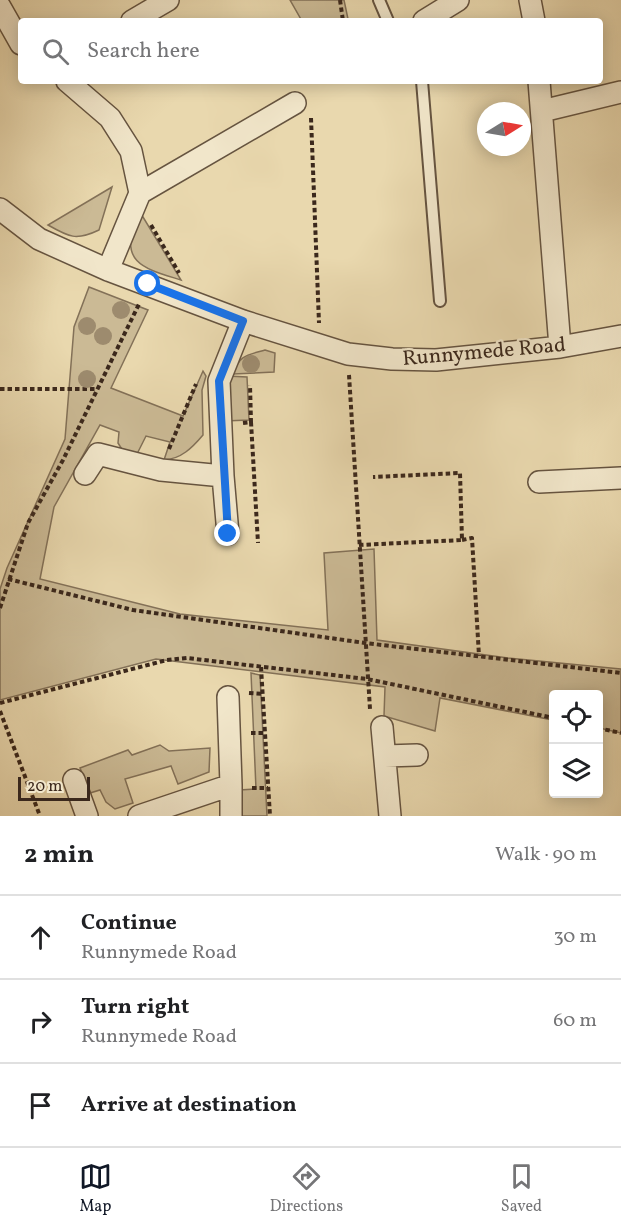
<!DOCTYPE html>
<html lang="en">
<head>
<meta charset="utf-8">
<style>
  :root { --surface:#fff; --page:#f2f2f2; --text:#202124; --muted:#757577; --line:#e0e0e0; --accent:#111827 }
  body { margin:0; font-family:Vollkorn,serif; background:var(--page); color:var(--text) }
  .controls { position:absolute; right:18px; bottom:18px; display:grid; overflow:hidden; border-radius:6px; box-shadow:0 3px 15px #0003 }
  .controls button { width:54px; height:54px; display:grid; place-items:center; padding:0; border:0; border-bottom:2px solid var(--line); background:var(--surface); color:var(--text); font:30px sans-serif }
  .compass { position:absolute; left:477px; top:102px; width:54px; height:54px; border-radius:50%; background:var(--surface); box-shadow:0 3px 15px #0003; rotate:79deg }
  .scale { position:absolute; left:18px; bottom:15px; width:72px; box-sizing:border-box; padding-left:6px; border:3px solid #3b281c; border-top:0; font-size:16px; line-height:21px; white-space:nowrap; color:#3b281c; -webkit-text-stroke:4px #f1e6ca; paint-order:stroke }
  .stop { position:absolute; width:18px; height:18px; margin:-14px; border:4px solid #1a73e8; border-radius:50%; background:#fff }
  .stop.end { background:#1a73e8; border-color:#fff; box-shadow:0 2px 6px #0008 }
  .list { margin:0; padding:0; list-style:none }
  h2 { display:flex; justify-content:space-between; align-items:center; height:78px; margin:0; padding:0 24px; font-size:26px }
  h2 small { font-size:20px; font-weight:400; color:var(--muted) }
  .list li { display:grid; grid-template-columns:39px 1fr auto; gap:18px; align-items:center; box-sizing:border-box; height:84px; padding:0 24px; border-top:2px solid var(--line) }
  .list b { display:block; font-size:22px; white-space:nowrap }
  .list p { margin:0; font-size:20px; white-space:nowrap; color:var(--muted) }
  .list em { font-size:20px; font-style:normal; color:var(--muted) }
  .icon { flex:none; width:33px; height:33px; fill:none; stroke:currentColor; stroke-width:2; stroke-linecap:round; stroke-linejoin:round }
  .map { position:relative; flex:none; width:621px; height:816px; overflow:hidden }
  .search { position:absolute; background:var(--surface); box-shadow:0 3px 15px #0003; left:18px; right:18px; top:18px; height:66px; display:flex; align-items:center; gap:15px; box-sizing:border-box; padding:0 21px; border-radius:6px; color:var(--muted); font-size:22px }
  .sheet { height:330px; background:var(--surface) }
  nav { display:flex; justify-content:space-around; align-items:center; box-sizing:border-box; height:84px; border-top:2px solid var(--line); background:var(--surface); font-size:16px; color:var(--muted) }
  nav a { display:grid; justify-items:center; gap:3px }
  nav .on { color:var(--accent) }
  .map>svg:first-child { display:block }
  .green { fill:#cbba95; stroke:#837158; stroke-width:1.5 }
  .lines { fill:none; stroke-linecap:round; stroke-linejoin:round }
  .service-casing { stroke:#665440; stroke-width:14 }
  .minor-casing { stroke:#665440; stroke-width:24 }
  .path { stroke:#3b281c; stroke-width:4; stroke-dasharray:4.5 3; stroke-linecap:butt }
  .service { stroke:#f1e6ca; stroke-width:10 }
  .minor { stroke:#f1e6ca; stroke-width:21 }
  .tree { fill:#9d8b6e }
  .route { stroke:#1a73e8; stroke-width:8 }
  .labels { text-anchor:middle; stroke-width:4.5; stroke-linejoin:round; paint-order:stroke }
  .street-label { font-size:21px; fill:#3b281c; stroke:#f1e6ca }
</style>
</head>
<body>
<div class="map">
<svg width="621" height="816" viewBox="0 0 621 816">
  <rect width="100%" height="100%" fill="#e9d8ae"/>
  <filter id="stains"><feTurbulence type="fractalNoise" baseFrequency=".00333" numOctaves="4"/><feColorMatrix values="0 0 0 0 .2 0 0 0 0 .09 0 0 0 0 .02 0 0 0 .5 -.17"/></filter>
  <radialGradient id="worn" r=".72"><stop offset=".6" stop-color="#630" stop-opacity="0"/><stop offset="1" stop-color="#630" stop-opacity=".3"/></radialGradient>
  <path class="green" d="M290 0H344L348 19 346 21H302Z
    M112 187 99 230C76 241 69 237 48 225Z
    M143 217 181 280C146 269 118 264 136 219Z
    M89 287 148 310 111 388 183 416 203 371 206 376 202 390 203 435C192 448 181 459 164 460L170 442 146 436 137 454 123 451 118 443 119 432 100 425 54 507 40 579 180 614 328 630 324 553 374 549 377 640 508 658 621 669V733L599 728 598 694H554L553 720 440 698 435 731 384 716 385 687 156 659 0 700V589L7 568 65 439 74 327Z
    M265 350 275 353 274 372 233 374C239 355 247 355 265 350Z
    M227 376 247 377 249 420 224 421Z
    M251 673 260 675 267 816H239V790L256 789Z
    M160 745 169 751 210 748 209 772 178 784 171 766 125 779 133 803 115 809 106 802 100 790 90 793 80 768 128 750 132 755Z"/>
  <g class="lines">
    <g class="service-casing">
      <path id="service" d="M379 0 388 21
        M422 81 440 301"/>
    </g>
    <g class="minor-casing">
      <path id="minor" d="M530 0 534 21
        M0 7 21 44
        M132 21 168 0
        M424 21 458 0
        M67 81 110 118 131 151 140 193 108 270
        M539 81 560 347
        M542 111 621 92
        M140 193 295 103
        M0 209 39 239 108 270 243 321 348 354 392 359 436 360 560 347 621 336
        M85 474 98 454 161 470 223 476 219 381 243 321
        M223 476 228 534
        M539 482 621 478
        M228 697 231 785
        M382 727 390 816
        M385 756 417 755
        M74 780 87 816
        M139 816 231 785V816"/>
    </g>
    <path class="path" d="M340 0 343 21
      M311 118 319 323
      M151 225 179 273
      M349 375 370 709
      M0 389H96
      M251 422 258 543
      M243 423 251 422 250 385
      M169 449 196 384
      M462 540 472 538 479 656
      M359 545 462 540 460 473 373 477
      M8 579 133 610 365 643 621 673
      M0 608 28 523 63 460 139 304
      M261 667 270 816
      M249 693 263 694
      M0 703 167 660 187 658 367 679 554 718
      M0 711 40 816
      M598 728 621 733
      M251 733H265
      M252 788H268"/>
    <use href="#service" class="service"/>
    <use href="#minor" class="minor"/>
  </g>
  <g class="tree">
    <circle cx="121" cy="310" r="9"/>
    <circle cx="87" cy="326" r="9"/>
    <circle cx="103" cy="336" r="9"/>
    <circle cx="251" cy="364" r="9"/>
    <circle cx="87" cy="379" r="9"/>
  </g>
  <g class="lines">
    <path class="route" d="M148 284 243 321 219 381 228 534"/>
  </g>
  <g class="labels">
    <g class="street-label">
      <text transform="translate(484 351) rotate(-5)" y="7">Runnymede Road</text>
    </g>
  </g>
  <rect width="100%" height="100%" filter="url(#stains)"/>
  <rect width="100%" height="100%" fill="url(#worn)"/>
</svg>
<div class="controls">
<button><svg class="icon" aria-label="locate" viewBox="0 0 24 24"><circle cx="12" cy="12" r="6"/><path d="M12 2v4M12 18v4M2 12h4M18 12h4"/></svg></button>
<button><svg class="icon" aria-label="layers" viewBox="0 0 24 24"><path d="M12 4l9 5-9 5-9-5zM3 14l9 5 9-5"/></svg></button>
</div>
<svg class="compass" viewBox="-18 -18 36 36"><path d="M0-13l5 13h-10z" fill="#e53935"/><path d="M0 13l5-13h-10z" fill="#757577"/></svg>
<div class="scale">20 m</div>
<div class="stop" style="left:148px;top:284px"></div>
<div class="stop end" style="left:228px;top:534px"></div>
<div class="search"><svg class="icon" aria-label="search" viewBox="0 0 24 24"><circle cx="10" cy="10" r="6"/><path d="M15 15l6 6"/></svg>Search here</div>
</div>
<section class="sheet">
<h2>2 min<small>Walk · 90 m</small></h2>
<ul class="list">
<li><svg class="icon" aria-label="ahead" viewBox="0 0 24 24"><path d="M12 20V5M6 11l6-6 6 6"/></svg><div><b>Continue</b><p>Runnymede Road</p></div><em>30 m</em></li>
<li><svg class="icon" aria-label="right" viewBox="0 0 24 24"><path d="M7 20v-9h11M14 6l5 5-5 5"/></svg><div><b>Turn right</b><p>Runnymede Road</p></div><em>60 m</em></li>
<li><svg class="icon" aria-label="arrive" viewBox="0 0 24 24"><path d="M6 21V4h12l-3 4 3 4H6"/></svg><div><b>Arrive at destination</b></div></li>
</ul>
</section>
<nav>
<a class="on"><svg class="icon" aria-label="map" viewBox="0 0 24 24"><path d="M3 6l6-2 6 2 6-2v14l-6 2-6-2-6 2zM9 4v14M15 6v14"/></svg>Map</a>
<a><svg class="icon" aria-label="directions" viewBox="0 0 24 24"><path d="M12 3l9 9-9 9-9-9zM9 14v-3h6M13 9l2 2-2 2"/></svg>Directions</a>
<a><svg class="icon" aria-label="saved" viewBox="0 0 24 24"><path d="M7 4h10v16l-5-4-5 4z"/></svg>Saved</a>
</nav>
</body>
</html>
